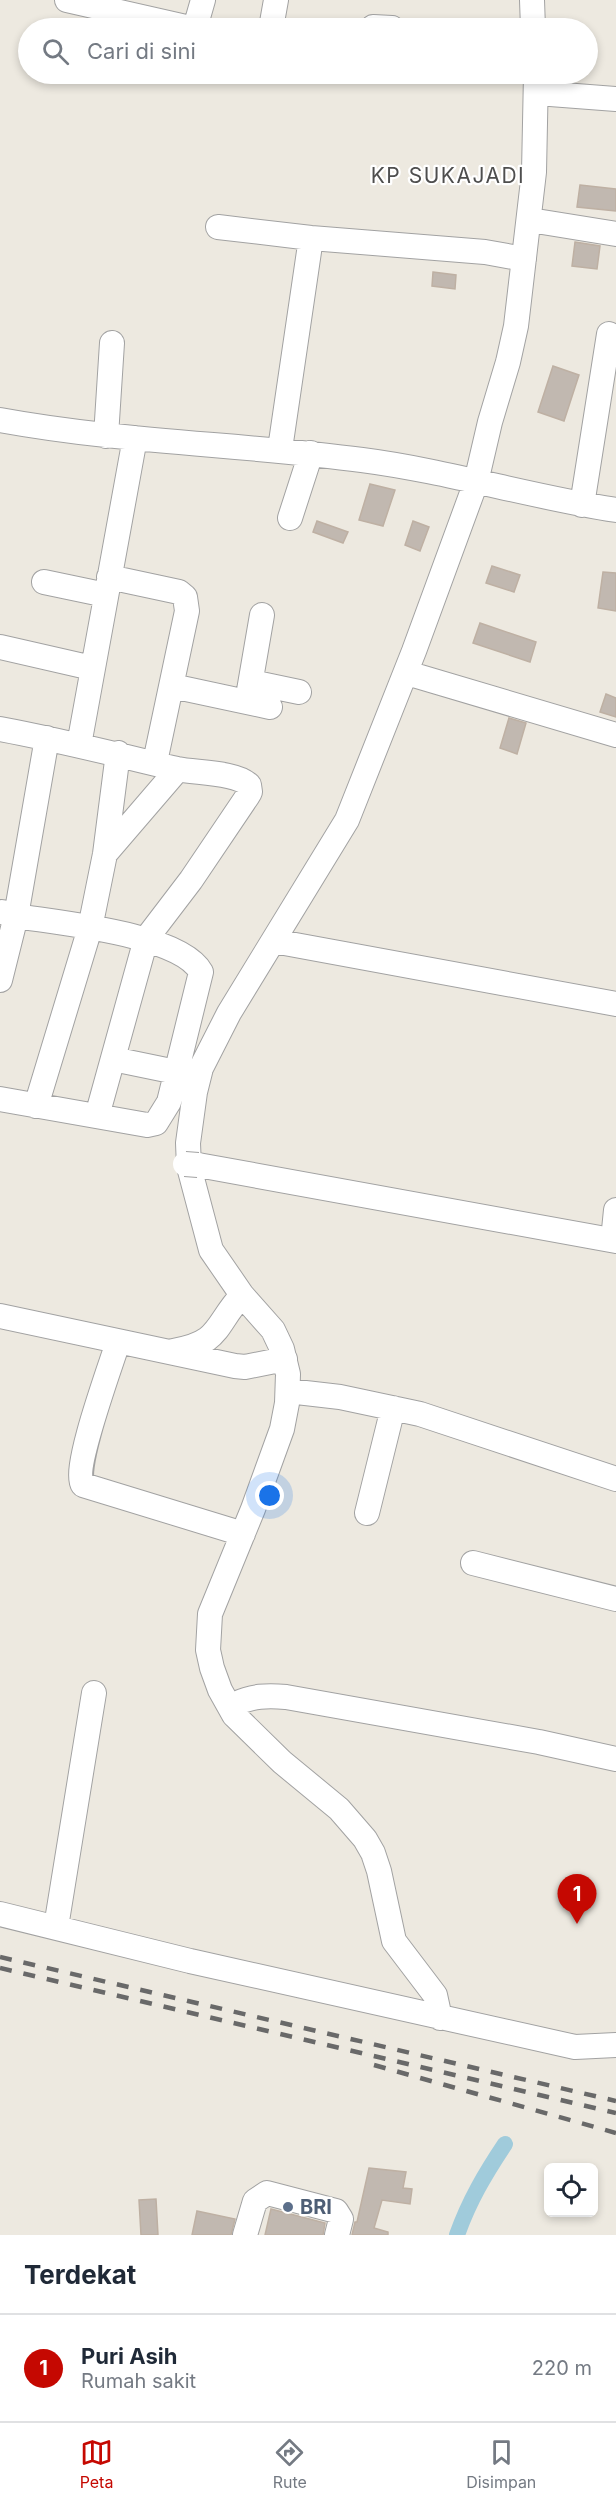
<!DOCTYPE html>
<html lang="id">
<head>
<meta charset="utf-8">
<style>
  :root { --surface:#fff; --page:#f6f6f7; --text:#1f2937; --muted:#747a83; --line:#e0e1e3; --accent:#c50801 }
  body { margin:0; font-family:Inter,sans-serif; background:var(--page); color:var(--text) }
  .controls { position:absolute; right:18px; bottom:18px; display:grid; overflow:hidden; border-radius:9px; box-shadow:0 3px 9px #0003 }
  .controls button { width:54px; height:54px; display:grid; place-items:center; padding:0; border:0; border-bottom:2px solid var(--line); background:var(--surface); color:var(--text); font:30px sans-serif }
  .you { position:absolute; left:270px; top:1496px; width:21px; height:21px; margin:-15px; border:4px solid #fff; border-radius:50%; background:#1a73e8; box-shadow:0 0 0 9px #1a73e833 }
  .badge { display:grid; place-items:center; width:39px; height:39px; border-radius:50%; background:var(--accent); color:#fff; font-size:20px; font-weight:700 }
  .pin { position:absolute; translate:-50% -50px; filter:drop-shadow(0 2px 3px #0008) }
  .pin::after { content:''; position:absolute; top:32px; width:21px; height:18px; background:inherit; clip-path:polygon(0 0,100% 0,50% 100%) }
  .list { margin:0; padding:0; list-style:none }
  h2 { display:flex; justify-content:space-between; align-items:center; height:78px; margin:0; padding:0 24px; font-size:26px }
  h2 small { font-size:20px; font-weight:400; color:var(--muted) }
  .list li { display:grid; grid-template-columns:39px 1fr auto; gap:18px; align-items:center; box-sizing:border-box; height:108px; padding:0 24px; border-top:2px solid var(--line) }
  .list b { display:block; font-size:22px; white-space:nowrap }
  .list p { margin:0; font-size:20px; white-space:nowrap; color:var(--muted) }
  .list em { font-size:20px; font-style:normal; color:var(--muted) }
  .icon { flex:none; width:33px; height:33px; fill:none; stroke:currentColor; stroke-width:2; stroke-linecap:round; stroke-linejoin:round }
  .map { position:relative; flex:none; width:616px; height:2235px; overflow:hidden }
  .search { position:absolute; background:var(--surface); box-shadow:0 3px 9px #0003; left:18px; right:18px; top:18px; height:66px; display:flex; align-items:center; gap:15px; box-sizing:border-box; padding:0 21px; border-radius:33px; color:var(--muted); font-size:22px }
  .sheet { height:186px; background:var(--surface) }
  nav { display:flex; justify-content:space-around; align-items:center; box-sizing:border-box; height:84px; border-top:2px solid var(--line); background:var(--surface); font-size:16px; color:var(--muted) }
  nav a { display:grid; justify-items:center; gap:3px }
  nav .on { color:var(--accent) }
  .map>svg:first-child { display:block }
  .lines { fill:none; stroke-linecap:round; stroke-linejoin:round }
  .canal { stroke:#a0cbdb; stroke-width:16 }
  .building { fill:#c1b8b0; stroke:#beb0a3; stroke-width:1.5 }
  .minor-casing { stroke:#a2a2a2; stroke-width:26 }
  .minor { stroke:#fff; stroke-width:24 }
  .rail { stroke:#696969; stroke-width:4.5; stroke-dasharray:12 12; stroke-linecap:butt }
  .minor-bridge-casing { stroke:#a2a2a2; stroke-width:26; stroke-linecap:butt }
  .minor-bridge { stroke:#fff; stroke-width:24 }
  .service-dot { fill:#5c6f8a; stroke:#fff; stroke-width:2 }
  .labels { text-anchor:middle; stroke-width:4.5; stroke-linejoin:round; paint-order:stroke }
  .service-label { font-size:20px; font-weight:bold; fill:#4e5e75; stroke:#fff; text-anchor:start }
  .neighbourhood-label { font-size:21px; letter-spacing:1.5px; fill:#4e4e4e; stroke:#fff }
</style>
</head>
<body>
<div class="map">
<svg width="616" height="2235" viewBox="0 0 616 2235">
  <rect width="100%" height="100%" fill="#ede9e0"/>
  <g class="lines">
    <path class="canal" d="M457 2235C469 2201 485 2174 505 2144"/>
  </g>
  <path class="building" d="M580 185 616 189V211L577 207Z
    M575 242 600 246 597 269 572 266Z
    M433 272 456 275 455 289 432 286Z
    M553 366 579 375 564 421 538 412Z
    M370 484 395 490 383 526 359 520Z
    M317 521 348 532 343 543 313 532Z
    M413 521 429 527 420 551 405 545Z
    M492 566 520 575 514 592 486 583Z
    M603 572 616 573V611L598 608Z
    M480 623 536 642 530 662 473 643Z
    M606 694 616 698V717L600 712Z
    M509 718 526 723 517 754 500 748Z
    M369 2168 406 2172 403 2188 412 2189 410 2204 382 2200 374 2228 388 2232V2235H352L355 2222H357Z
    M156 2199 158 2235H141L139 2200Z
    M271 2209 325 2223 323 2235H265Z
    M197 2211 235 2219 231 2235H192Z"/>
  <g class="lines">
    <g class="minor-casing">
      <path id="minor" d="M67 0 190 28
        M532 0 533 28
        M373 27 392 28
        M195 28 203 0
        M271 28 276 0
        M537 93 616 99
        M530 220 616 234
        M218 227 311 238 485 252 524 259
        M0 420C120 442 241 444 362 460 447 471 531 497 616 510
        M106 436 112 343
        M280 449 311 238
        M582 505 609 334
        M290 518 311 453
        M109 577 179 592 185 597 187 611 155 762
        M44 582 106 595
        M0 647 92 668
        M417 676 616 735
        M251 682 299 692
        M172 686 270 707
        M247 702 262 615
        M0 729C60 740 118 755 177 769 196 773 236 772 249 785L250 792 247 797 191 880 146 939 97 1116
        M79 745 135 438
        M105 854 178 769
        M2 912 16 916 47 738
        M279 942 616 1004
        M0 980 16 916C58 923 180 934 201 972L169 1102 156 1123 147 1125 0 1099
        M113 1059 176 1072
        M36 1106 90 928 105 854 118 753
        M198 1165 616 1241
        M613 1240 616 1210
        M0 1316 235 1366 245 1367 285 1359
        M118 1342C111 1365 72 1469 83 1485L243 1534
        M173 1351C221 1343 214 1326 242 1295
        M288 1391 340 1397 420 1414 616 1479
        M367 1513 393 1408
        M473 1563 616 1599
        M234 1715 235 1704C252 1696 267 1695 286 1697L539 1742 616 1759
        M0 1914 190 1961 575 2047 616 2045
        M56 1927 94 1693
        M440 2018 435 1995 394 1941 379 1871 373 1853 365 1839 339 1809 282 1762 234 1715 220 1690 212 1668 208 1650 210 1614 253 1509 282 1429 287 1403 288 1374 282 1349 273 1330 242 1295 211 1250 189 1167 188 1143 195 1092 201 1068 229 1013 347 820 414 651 476 482 490 422 508 362 516 326 534 172 536 74
        M245 2235 255 2201 267 2193 336 2211 341 2219 337 2235"/>
    </g>
    <use href="#minor" class="minor"/>
    <path class="rail" d="M0 1957 616 2101
      M0 1968 616 2113
      M374 2065 616 2133"/>
    <g class="minor-bridge-casing">
      <path id="minor-bridge" d="M185 1164 198 1165"/>
    </g>
    <use href="#minor-bridge" class="minor-bridge"/>
  </g>
  <circle class="service-dot" cx="288" cy="2207" r="6"/>
  <g class="labels">
    <g class="service-label">
      <text x="300" y="2214">BRI</text>
    </g>
    <g class="neighbourhood-label">
      <text x="448" y="183">KP SUKAJADI</text>
    </g>
  </g>
</svg>
<div class="controls">
<button><svg class="icon" aria-label="locate" viewBox="0 0 24 24"><circle cx="12" cy="12" r="6"/><path d="M12 2v4M12 18v4M2 12h4M18 12h4"/></svg></button>
</div>
<div class="you"></div>
<div class="pin badge" style="left:577px;top:1924px">1</div>
<div class="search"><svg class="icon" aria-label="search" viewBox="0 0 24 24"><circle cx="10" cy="10" r="6"/><path d="M15 15l6 6"/></svg>Cari di sini</div>
</div>
<section class="sheet">
<h2>Terdekat<small></small></h2>
<ul class="list">
<li><span class="badge">1</span><div><b>Puri Asih</b><p>Rumah sakit</p></div><em>220 m</em></li>
</ul>
</section>
<nav>
<a class="on"><svg class="icon" aria-label="map" viewBox="0 0 24 24"><path d="M3 6l6-2 6 2 6-2v14l-6 2-6-2-6 2zM9 4v14M15 6v14"/></svg>Peta</a>
<a><svg class="icon" aria-label="directions" viewBox="0 0 24 24"><path d="M12 3l9 9-9 9-9-9zM9 14v-3h6M13 9l2 2-2 2"/></svg>Rute</a>
<a><svg class="icon" aria-label="saved" viewBox="0 0 24 24"><path d="M7 4h10v16l-5-4-5 4z"/></svg>Disimpan</a>
</nav>
</body>
</html>
